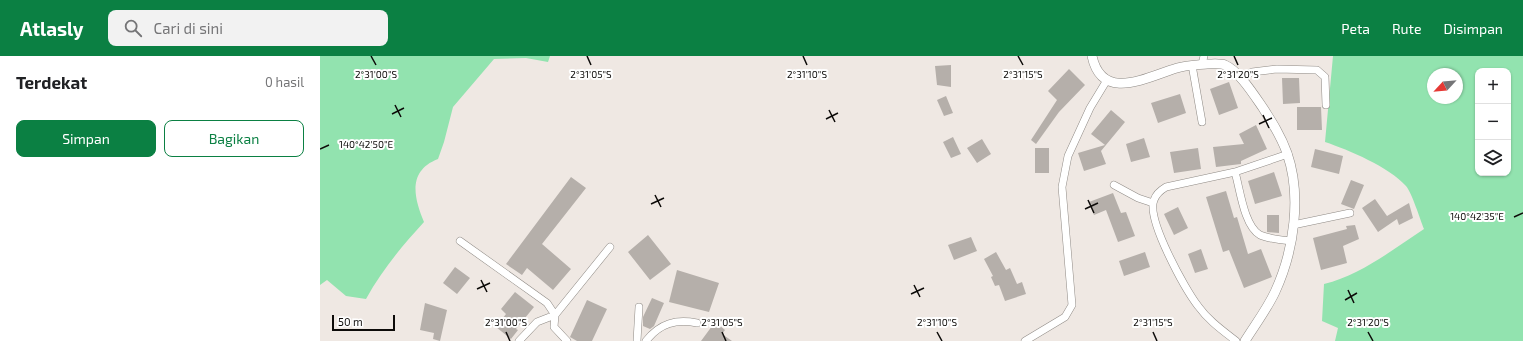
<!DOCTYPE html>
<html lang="id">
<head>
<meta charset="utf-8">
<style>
  :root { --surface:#fff; --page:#f2f2f2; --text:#202124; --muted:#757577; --line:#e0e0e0; --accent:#0b8043 }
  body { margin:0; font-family:"Exo 2",sans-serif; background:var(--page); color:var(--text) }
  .controls { position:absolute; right:12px; top:12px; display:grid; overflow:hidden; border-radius:8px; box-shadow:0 1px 3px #0004 }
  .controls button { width:36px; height:36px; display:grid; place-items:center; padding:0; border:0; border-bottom:1px solid var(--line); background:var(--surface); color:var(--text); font:20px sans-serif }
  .compass { position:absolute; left:1107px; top:12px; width:36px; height:36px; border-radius:50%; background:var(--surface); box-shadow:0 1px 3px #0004; rotate:244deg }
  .scale { position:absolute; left:12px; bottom:10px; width:63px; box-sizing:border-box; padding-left:4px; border:2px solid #0d0b09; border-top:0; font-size:11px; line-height:14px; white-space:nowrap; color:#0d0b09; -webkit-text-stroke:3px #fff; paint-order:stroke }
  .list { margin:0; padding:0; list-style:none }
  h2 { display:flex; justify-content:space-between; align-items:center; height:52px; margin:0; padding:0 16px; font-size:17px }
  h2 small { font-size:13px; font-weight:400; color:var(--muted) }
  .actions { display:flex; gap:8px; padding:12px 16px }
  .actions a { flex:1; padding:9px 0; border:1px solid var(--accent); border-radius:8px; text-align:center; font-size:14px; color:var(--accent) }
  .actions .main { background:var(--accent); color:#fff }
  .icon { flex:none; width:22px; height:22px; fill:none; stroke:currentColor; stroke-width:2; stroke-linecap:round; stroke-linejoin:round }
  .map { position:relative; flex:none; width:1203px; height:285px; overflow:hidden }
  header { display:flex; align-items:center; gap:24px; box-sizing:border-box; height:56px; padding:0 20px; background:var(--accent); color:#fff }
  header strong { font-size:19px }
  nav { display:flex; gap:22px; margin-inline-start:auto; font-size:14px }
  .search { width:280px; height:36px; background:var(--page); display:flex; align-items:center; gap:10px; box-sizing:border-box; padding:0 14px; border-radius:8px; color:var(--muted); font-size:15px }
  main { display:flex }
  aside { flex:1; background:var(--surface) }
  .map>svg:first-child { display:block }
  .green { fill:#92e3af; fill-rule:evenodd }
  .building { fill:#b5afaa }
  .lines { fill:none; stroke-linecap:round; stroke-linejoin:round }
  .street-casing { stroke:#8f8a85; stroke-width:8 }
  .secondary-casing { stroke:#8f8a85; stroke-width:10 }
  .street { stroke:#fff; stroke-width:7 }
  .secondary { stroke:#fff; stroke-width:9 }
  .ticks { fill:none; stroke:#0d0b09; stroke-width:1.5 }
  .ticks-label { font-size:10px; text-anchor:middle; fill:#0d0b09; stroke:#fff; stroke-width:4; stroke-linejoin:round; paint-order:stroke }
</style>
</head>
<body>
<header>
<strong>Atlasly</strong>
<div class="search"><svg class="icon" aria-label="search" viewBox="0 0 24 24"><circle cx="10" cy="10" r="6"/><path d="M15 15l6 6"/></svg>Cari di sini</div>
<nav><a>Peta</a><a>Rute</a><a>Disimpan</a></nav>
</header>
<main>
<aside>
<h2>Terdekat<small>0 hasil</small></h2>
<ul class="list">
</ul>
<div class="actions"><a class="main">Simpan</a><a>Bagikan</a></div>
</aside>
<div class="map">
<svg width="1203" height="285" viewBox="0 0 1203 285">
  <rect width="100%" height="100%" fill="#efe8e3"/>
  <path class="green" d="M0 0H230L228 6 206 2 174 3 133 51 124 86 118 103C87 115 94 142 104 166 82 190 62 214 46 243L26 240 7 224 0 229Z
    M1013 0H1203V285H1015L1018 272 1002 265 1004 228C1041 219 1072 194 1104 173 1100 163 1092 137 1086 130 1069 111 1029 94 1005 86ZM1158 15H1188V117H1158ZM1113 18H1137V42H1113Z"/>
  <path class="building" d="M631 9V31L617 29 615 10Z
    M749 13 765 29 739 56 716 88 711 84 737 44 728 35Z
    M962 22H979L980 47 963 48Z
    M909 26 918 52 899 59 890 33Z
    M860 38 866 57 838 67 831 47Z
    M626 40 633 57 624 60 617 44Z
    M977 51H1001L1002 74H977Z
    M791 54 805 66 781 95 786 108 764 115 758 97 785 89 771 78Z
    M936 69 947 93 921 105V108L896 111 893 91 924 88 919 78Z
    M633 81 641 98 631 102 623 86Z
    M824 82 830 101 811 106 806 88Z
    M662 83 671 98 657 107 647 92Z
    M715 92H729V117H715Z
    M878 92 881 113 854 117 850 96Z
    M995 93 1023 100 1019 118 991 111Z
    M954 116 962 140 935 148 928 125Z
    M251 121 266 132 222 188 251 213 233 234 207 212 202 219 186 208Z
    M1031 124 1044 129 1034 153 1021 148Z
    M906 135 914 162 917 161 928 198 941 193 952 221 924 232 909 194 903 196 886 141Z
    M793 137 801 157 806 156 815 180 798 186 786 154 774 159 769 146Z
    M1055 143 1067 160 1089 147 1093 162 1079 169 1077 163 1058 176 1042 152Z
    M858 151 868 172 854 179 844 158Z
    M947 159H959V177L947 176Z
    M1035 169 1039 183 1023 190 1027 207 1001 214 993 182 1027 173 1026 170Z
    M328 179 351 208 330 224 308 196Z
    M651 181 657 195 634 204 628 189Z
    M881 193 888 213 875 217 868 198Z
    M676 196 686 214 690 212 697 228 702 226 706 238 685 245 679 229 675 230 671 221 673 220 664 203Z
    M825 196 830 211 804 220 799 205Z
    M135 211 150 222 137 238 123 227Z
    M357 214 399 227 389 256 349 246Z
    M195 236 214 251 196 273 198 274 191 283 176 271 186 258 181 253Z
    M332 242 344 247 334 270 330 273 323 270V261Z
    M267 244 287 253 272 285H257L250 281Z
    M105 247 127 254 120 285 113 283 114 277 100 274Z
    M395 266 405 274 402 278 412 285H381Z"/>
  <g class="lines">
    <g class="street-casing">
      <path id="street" d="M882 8 884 0
        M872 9 882 66
        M920 22 932 16 957 13 997 14 1005 21 1006 49
        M915 116C920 133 924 170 940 179 949 183 961 184 971 185
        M794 129 818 142 833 147
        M973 169 1030 157
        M140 185 227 247 235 259 217 266 199 285
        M247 285 234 271 235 259 290 191
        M317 285 319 251
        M326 285C340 267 356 263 377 267
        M705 285 745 261 752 249 742 131 748 100 770 52 787 24
        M916 285C902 274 888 264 878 250 865 233 826 163 834 144 836 138 841 134 846 131L915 116 968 98"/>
    </g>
    <g class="secondary-casing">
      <path id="secondary" d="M772 0C782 47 827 21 857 12 867 9 877 9 887 8 893 8 900 7 905 9 919 15 934 39 943 52 952 66 961 80 967 97 982 140 974 195 955 236 947 253 935 269 925 285"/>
    </g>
    <use href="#street" class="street"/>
    <use href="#secondary" class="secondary"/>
  </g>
  <path class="ticks" d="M51 0 56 9M267 0 271 9M483 0 487 9M698 0 703 9M914 0 918 9M75 49 81 61M509 54 515 66M72 58 84 52M943 59 949 72M506 63 518 57M939 68 952 62M0 93 9 89M335 139 341 151M768 144 774 157M331 148 344 142M765 153 778 147M1194 161 1203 157M161 224 167 236M594 229 600 241M157 233 170 227M1028 234 1034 247M591 238 604 232M1025 244 1037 237M186 276 190 285M402 276 406 285M617 276 622 285M833 276 837 285M1048 276 1053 285"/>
  <g class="ticks-label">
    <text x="703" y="22">2°31'15"S</text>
    <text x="56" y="22">2°31'00"S</text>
    <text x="271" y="22">2°31'05"S</text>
    <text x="487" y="22">2°31'10"S</text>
    <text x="918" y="22">2°31'20"S</text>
    <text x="46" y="92">140°42'50"E</text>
    <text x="1157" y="164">140°42'35"E</text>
    <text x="186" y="270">2°31'00"S</text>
    <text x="402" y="270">2°31'05"S</text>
    <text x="617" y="270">2°31'10"S</text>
    <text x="833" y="270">2°31'15"S</text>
    <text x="1048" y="270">2°31'20"S</text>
  </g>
</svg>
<div class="controls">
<button>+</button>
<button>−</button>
<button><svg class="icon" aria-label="layers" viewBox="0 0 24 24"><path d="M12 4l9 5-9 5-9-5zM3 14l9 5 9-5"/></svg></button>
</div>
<svg class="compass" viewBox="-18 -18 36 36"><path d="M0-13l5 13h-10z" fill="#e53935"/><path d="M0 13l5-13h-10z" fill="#757577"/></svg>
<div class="scale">50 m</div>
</div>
</main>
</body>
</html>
